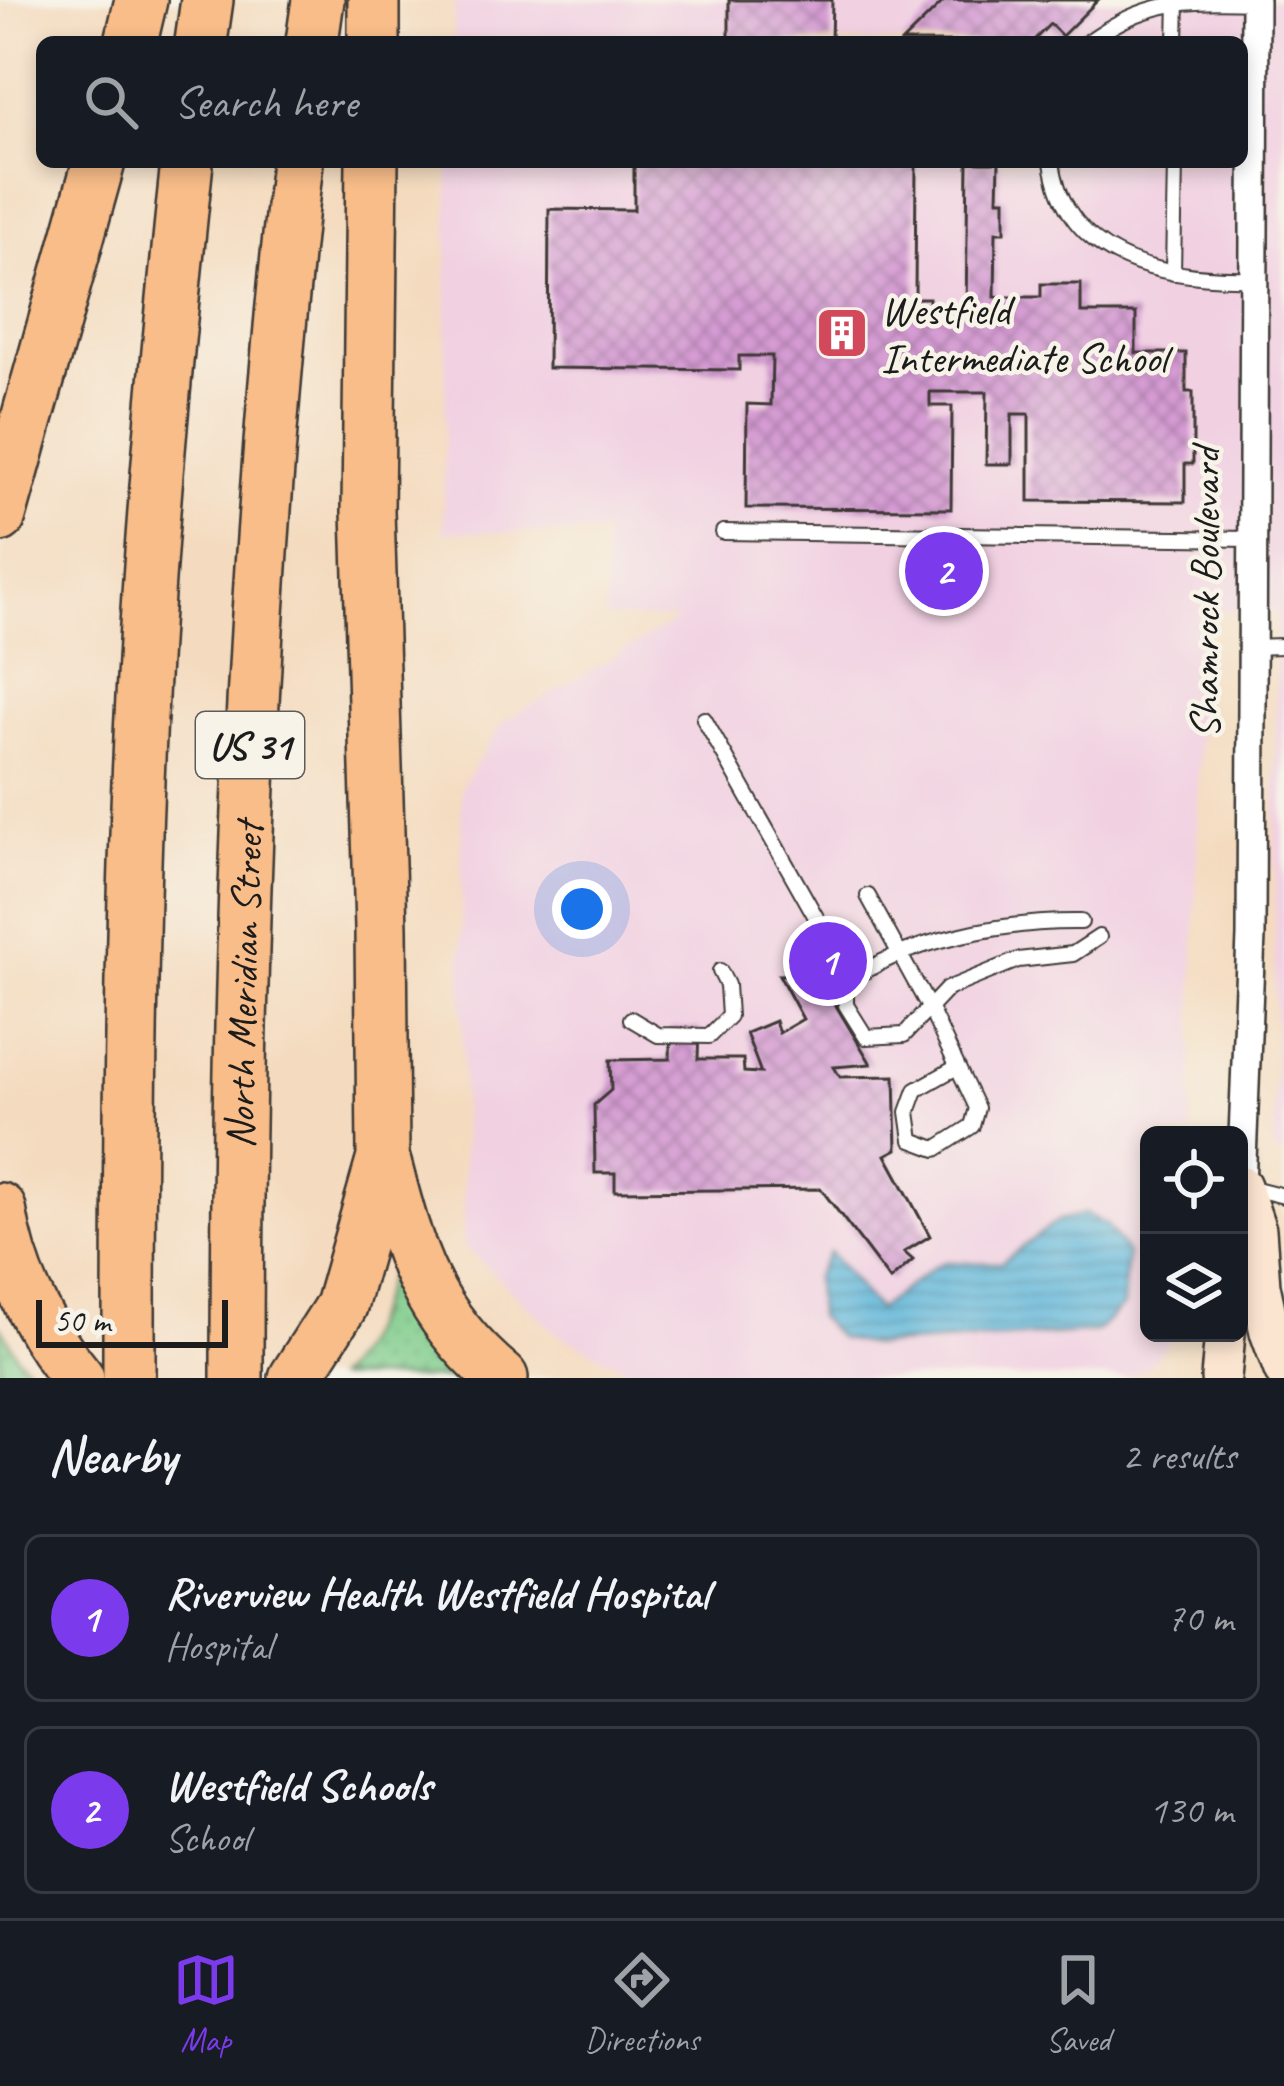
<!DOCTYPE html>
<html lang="en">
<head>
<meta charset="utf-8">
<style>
  :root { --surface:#171b24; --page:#242831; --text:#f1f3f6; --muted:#9ea1a6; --line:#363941; --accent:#7c3aed }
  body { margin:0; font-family:Caveat,sans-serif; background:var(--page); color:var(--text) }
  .controls { position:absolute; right:36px; bottom:36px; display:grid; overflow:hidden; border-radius:18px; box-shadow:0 6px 18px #0003 }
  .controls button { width:108px; height:108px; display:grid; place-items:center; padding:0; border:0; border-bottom:3px solid var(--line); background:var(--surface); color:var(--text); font:60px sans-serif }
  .scale { position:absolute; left:36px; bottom:30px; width:192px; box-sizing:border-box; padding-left:12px; border:6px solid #1c1c1c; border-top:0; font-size:33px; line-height:42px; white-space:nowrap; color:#1c1c1c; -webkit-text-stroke:9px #f7f3e8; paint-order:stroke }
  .you { position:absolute; left:582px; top:909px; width:42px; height:42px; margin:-30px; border:9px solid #fff; border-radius:50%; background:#1a73e8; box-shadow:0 0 0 18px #1a73e833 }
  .badge { display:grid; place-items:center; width:78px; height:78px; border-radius:50%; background:var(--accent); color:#fff; font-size:39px; font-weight:700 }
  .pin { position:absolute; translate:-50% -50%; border:6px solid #fff; box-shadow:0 3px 12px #0006 }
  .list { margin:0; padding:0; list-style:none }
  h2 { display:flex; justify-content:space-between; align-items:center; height:156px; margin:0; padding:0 48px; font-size:51px }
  h2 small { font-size:39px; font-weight:400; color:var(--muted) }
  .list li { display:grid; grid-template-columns:78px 1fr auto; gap:36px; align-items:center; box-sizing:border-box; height:168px; margin:0 24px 24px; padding:0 24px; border:3px solid var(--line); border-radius:18px }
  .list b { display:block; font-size:45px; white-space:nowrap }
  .list p { margin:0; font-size:39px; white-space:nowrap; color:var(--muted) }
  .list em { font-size:39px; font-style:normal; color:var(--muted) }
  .icon { flex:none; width:66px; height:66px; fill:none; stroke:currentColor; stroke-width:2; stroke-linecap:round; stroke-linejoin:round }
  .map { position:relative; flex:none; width:1284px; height:1378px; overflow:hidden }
  .search { position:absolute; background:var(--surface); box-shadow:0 6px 18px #0003; left:36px; right:36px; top:36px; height:132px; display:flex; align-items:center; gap:30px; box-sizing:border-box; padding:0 42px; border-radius:18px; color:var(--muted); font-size:45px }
  .sheet { height:540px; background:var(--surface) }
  nav { display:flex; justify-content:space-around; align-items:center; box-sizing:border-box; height:168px; border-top:3px solid var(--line); background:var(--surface); font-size:33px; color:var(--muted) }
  nav a { display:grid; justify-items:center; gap:6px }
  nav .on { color:var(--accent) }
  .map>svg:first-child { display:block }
  .built { fill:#f1d0e2 }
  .grass { fill:url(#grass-dots); stroke:#4c7454; stroke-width:3 }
  .water { fill:url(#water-rules); stroke:#3c697b; stroke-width:3 }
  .building { fill:url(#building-cross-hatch) }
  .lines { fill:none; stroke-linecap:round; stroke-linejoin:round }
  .lane-casing { stroke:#3c3934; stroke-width:18 }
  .street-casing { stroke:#3c3934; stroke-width:32 }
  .secondary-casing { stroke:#3c3934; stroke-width:44 }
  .highway-casing { stroke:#3c3934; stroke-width:56 }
  .lane { stroke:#fff; stroke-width:14 }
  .street { stroke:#fff; stroke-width:27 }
  .secondary { stroke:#fce5d0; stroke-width:39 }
  .highway { stroke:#f8bd89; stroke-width:51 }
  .labels { text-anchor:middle; stroke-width:9; stroke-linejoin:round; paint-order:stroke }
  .shield { fill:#f7f3e8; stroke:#5e5c59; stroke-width:3 }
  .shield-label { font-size:39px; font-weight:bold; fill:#1c1c1c }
  .poi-label { font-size:42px; fill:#1c1c1c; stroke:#f7f3e8; text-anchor:start }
  .street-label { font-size:42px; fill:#1c1c1c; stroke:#f7f3e8 }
</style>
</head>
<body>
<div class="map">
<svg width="1284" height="1378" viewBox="0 0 1284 1378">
  <defs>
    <pattern id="grass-dots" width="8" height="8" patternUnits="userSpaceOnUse" patternTransform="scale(3)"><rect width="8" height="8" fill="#7dcc8b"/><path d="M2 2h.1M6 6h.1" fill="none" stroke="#6baf77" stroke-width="1.8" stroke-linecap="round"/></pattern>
    <pattern id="water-rules" width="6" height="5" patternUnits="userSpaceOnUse" patternTransform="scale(3)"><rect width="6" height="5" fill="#5db6da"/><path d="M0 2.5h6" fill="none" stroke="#4c93b0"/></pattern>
    <pattern id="building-cross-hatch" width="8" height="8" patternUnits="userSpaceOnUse" patternTransform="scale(3)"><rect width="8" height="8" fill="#d59bd3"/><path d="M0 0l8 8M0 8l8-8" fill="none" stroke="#ac7eaa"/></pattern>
  </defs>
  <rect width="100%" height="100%" fill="#f7f3e8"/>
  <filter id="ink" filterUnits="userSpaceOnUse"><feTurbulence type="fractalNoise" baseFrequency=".00833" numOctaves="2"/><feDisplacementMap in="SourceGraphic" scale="24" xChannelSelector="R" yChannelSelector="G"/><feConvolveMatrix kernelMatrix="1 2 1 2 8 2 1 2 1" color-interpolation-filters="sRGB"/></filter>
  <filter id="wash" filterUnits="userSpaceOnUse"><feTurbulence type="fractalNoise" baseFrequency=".004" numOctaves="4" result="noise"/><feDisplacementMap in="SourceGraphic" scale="48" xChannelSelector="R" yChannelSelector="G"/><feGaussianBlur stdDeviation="2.7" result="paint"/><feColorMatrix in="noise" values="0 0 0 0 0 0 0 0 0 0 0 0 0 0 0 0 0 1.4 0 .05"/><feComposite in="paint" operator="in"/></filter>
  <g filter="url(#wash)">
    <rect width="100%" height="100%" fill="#f4dbbf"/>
    <path class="built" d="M455 0H1284V1153H1274L1276 611 1202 610 1191 1135H1149V1333H1177L1146 1369 1122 1378H645L555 1332 464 1246 461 787 503 722 678 619 606 618 604 533 443 532 449 162H1242V42H453Z"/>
    <path class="grass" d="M392 1264 471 1378H335C365 1349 380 1303 392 1264Z
      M0 1325 17 1356 37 1378H0Z"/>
    <path class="water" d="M1085 1214 1107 1226 1127 1254 1123 1306 1096 1332 874 1346 839 1338 817 1316 815 1277 829 1252 877 1310 935 1266 945 1262 1001 1263 1059 1220Z"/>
    <g id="blocks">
      <path class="building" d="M729 0H832L831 42H729Z
        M945 0H1098L1062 36 1050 24 1032 42H902Z
        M634 162 916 163 915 298H929V313H966L968 162H999L998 199H1005V232H996L995 297H1041V284H1081V313H1136V353H1186V392H1193V464H1185V502L1029 501V414H1012V464H986L987 392H930V406H952L951 509 746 508 747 404 771 405 772 356H739V370L548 368 549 209 634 210Z
        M817 974 871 1064 834 1067 840 1077 895 1076 897 1149 886 1155 930 1236 904 1252 913 1260 890 1280 821 1189 615 1191V1173H595L594 1105 611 1090 610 1060 670 1059 671 1028 699 1029 698 1059H743L744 1072 761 1073 746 1033 775 1021 779 1033 803 1019 779 975Z"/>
    </g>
  </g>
  <g filter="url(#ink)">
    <use href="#blocks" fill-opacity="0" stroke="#3c3934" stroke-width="3"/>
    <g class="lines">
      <g class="lane-casing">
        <path id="lane" d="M1088 42C1145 0 1186 0 1255 2
          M1176 42 1177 0
          M1052 162C1066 263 1169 280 1253 278
          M1173 273 1175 162
          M723 532 1251 539
          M1251 647 1284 646
          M704 719 817 919
          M868 896 931 1011 977 1108 972 1126 936 1149 912 1140 908 1112 916 1090 957 1067
          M1081 922C1009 921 904 939 846 984V1005L866 1037 904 1035 947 989 1018 960 1073 954 1099 937
          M631 1019 658 1035 709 1036 729 1016 727 985 720 971
          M1248 1187 1284 1196"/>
      </g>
      <g class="street-casing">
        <path id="street" d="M1241 1186 1251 936 1255 0"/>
      </g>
      <g class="secondary-casing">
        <path id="secondary" d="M1241 1186 1256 1230 1260 1286 1270 1332 1284 1370
          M1221 1378 1225 1333"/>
      </g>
      <g class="highway-casing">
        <g id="highway">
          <path d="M131 42 141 0"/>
          <path d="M201 42 207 0"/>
          <path d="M312 42 318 0"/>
          <path d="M374 42V0"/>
          <path d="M0 516 99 162"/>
          <path d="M385 1163C409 1254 426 1315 502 1378"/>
          <path d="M0 1209C10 1273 37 1328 78 1378"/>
          <path d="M129 1378C129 1145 130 911 143 678 152 506 169 334 187 162"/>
          <path id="s1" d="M237 1378C237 971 251 566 297 162"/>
          <path d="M295 1378 341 1306 383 1158 381 928 368 511 372 162"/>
        </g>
      </g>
      <use href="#lane" class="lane"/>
      <use href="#street" class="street"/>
      <use href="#secondary" class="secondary"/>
      <use href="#highway" class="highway"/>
    </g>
  </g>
  <defs>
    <g id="building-square" transform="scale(2.7)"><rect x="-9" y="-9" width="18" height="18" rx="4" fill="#d1495b" stroke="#f7f3e8"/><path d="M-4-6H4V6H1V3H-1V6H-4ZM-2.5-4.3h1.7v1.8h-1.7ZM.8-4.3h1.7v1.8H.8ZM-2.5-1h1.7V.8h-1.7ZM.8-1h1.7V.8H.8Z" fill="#fff"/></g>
  </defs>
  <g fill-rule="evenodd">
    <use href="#building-square" x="842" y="333"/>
  </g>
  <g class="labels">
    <rect class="shield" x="196" y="712" width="108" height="66" rx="9"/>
    <g class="shield-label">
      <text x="250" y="759">US 31</text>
    </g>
    <g class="poi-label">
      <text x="881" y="324">Westfield<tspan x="881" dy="48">Intermediate School</tspan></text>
    </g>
    <g class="street-label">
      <text transform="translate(1204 593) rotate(-90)" y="15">Shamrock Boulevard</text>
      <text dy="15" stroke="none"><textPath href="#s1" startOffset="393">North Meridian Street</textPath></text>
    </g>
  </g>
</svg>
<div class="controls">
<button><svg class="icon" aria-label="locate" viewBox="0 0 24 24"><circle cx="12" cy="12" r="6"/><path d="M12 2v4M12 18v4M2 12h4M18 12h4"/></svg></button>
<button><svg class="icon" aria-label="layers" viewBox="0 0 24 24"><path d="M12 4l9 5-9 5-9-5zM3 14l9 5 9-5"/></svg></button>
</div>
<div class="scale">50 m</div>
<div class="you"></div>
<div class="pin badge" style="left:828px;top:961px">1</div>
<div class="pin badge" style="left:944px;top:571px">2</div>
<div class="search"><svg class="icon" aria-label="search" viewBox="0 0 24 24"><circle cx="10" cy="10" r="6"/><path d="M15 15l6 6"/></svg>Search here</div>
</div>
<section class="sheet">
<h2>Nearby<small>2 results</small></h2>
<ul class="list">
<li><span class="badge">1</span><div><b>Riverview Health Westfield Hospital</b><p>Hospital</p></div><em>70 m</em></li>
<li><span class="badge">2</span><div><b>Westfield Schools</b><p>School</p></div><em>130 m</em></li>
</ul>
</section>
<nav>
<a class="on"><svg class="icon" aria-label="map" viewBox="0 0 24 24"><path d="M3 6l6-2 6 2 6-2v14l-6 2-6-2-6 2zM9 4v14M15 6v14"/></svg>Map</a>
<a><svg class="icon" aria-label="directions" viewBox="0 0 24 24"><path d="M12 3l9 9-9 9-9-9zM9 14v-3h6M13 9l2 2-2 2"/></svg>Directions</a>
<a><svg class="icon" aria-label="saved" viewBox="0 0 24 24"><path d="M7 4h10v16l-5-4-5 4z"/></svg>Saved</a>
</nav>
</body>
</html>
